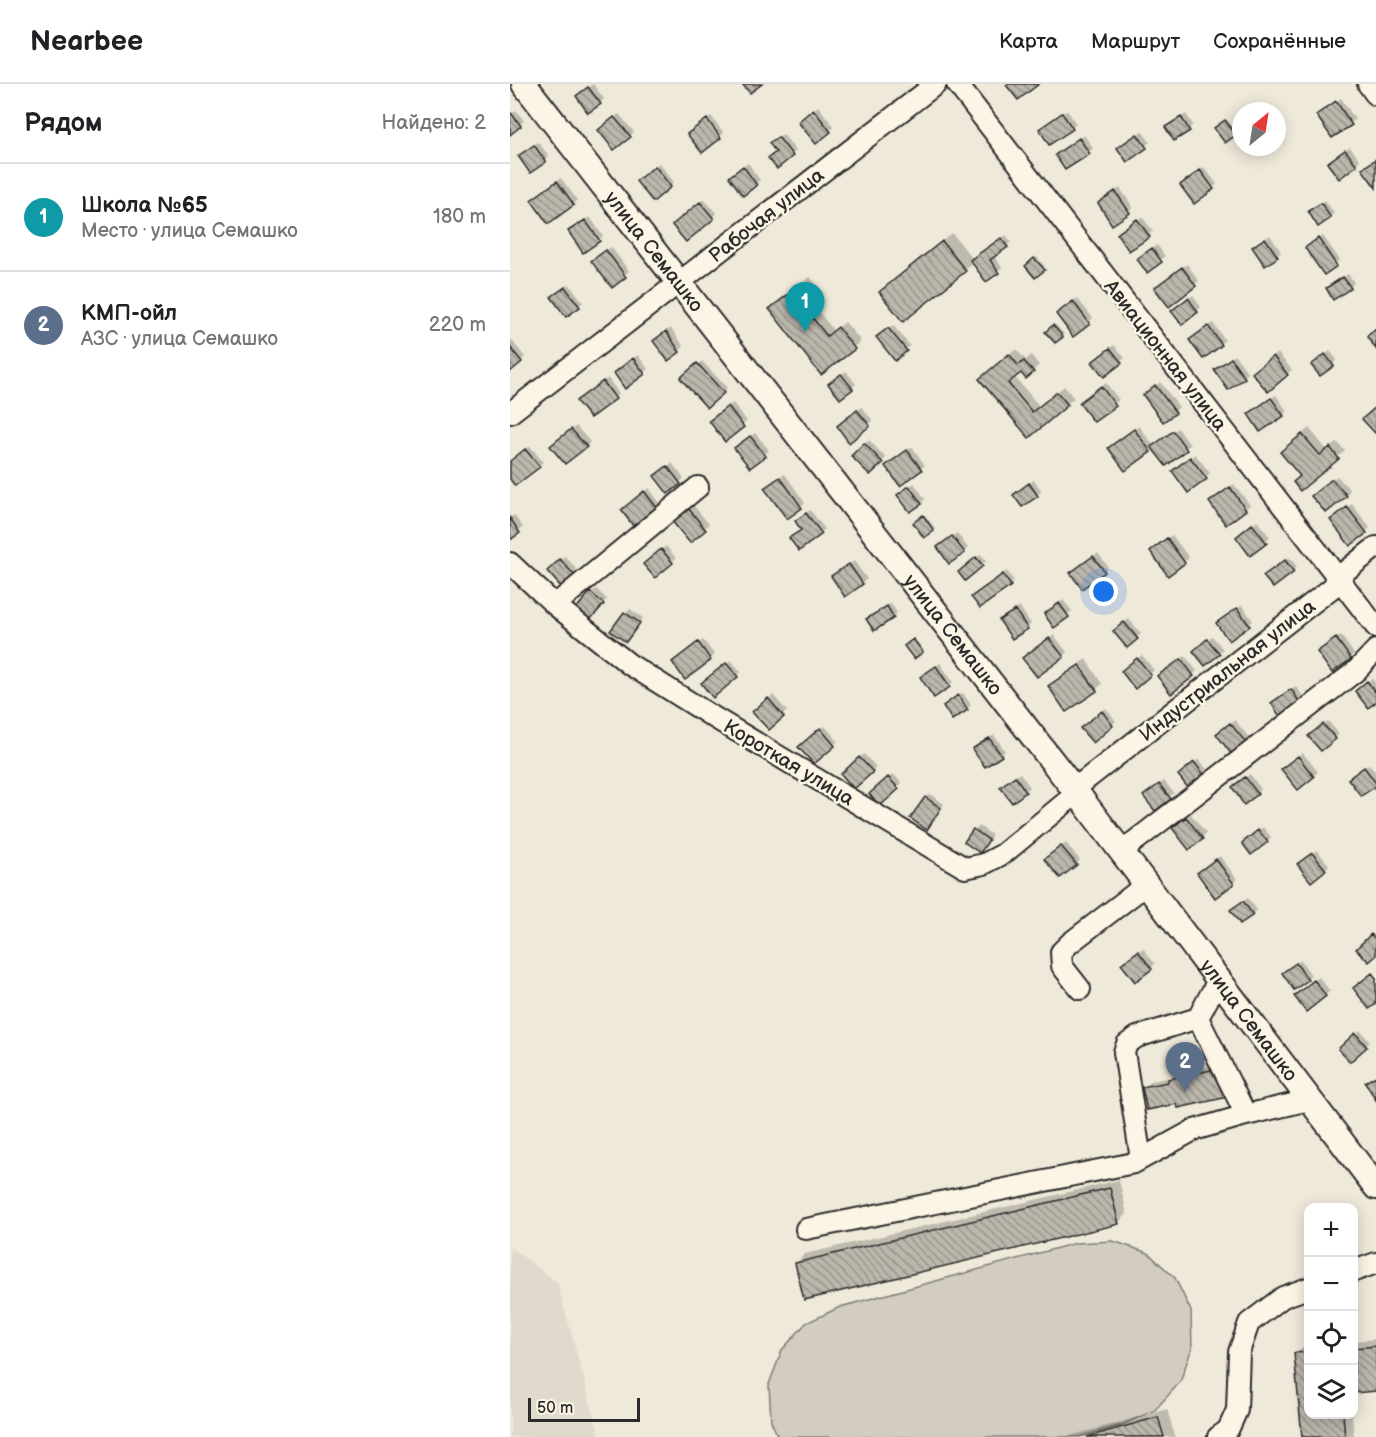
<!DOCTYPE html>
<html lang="ru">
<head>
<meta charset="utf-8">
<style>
  :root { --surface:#fff; --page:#f6f6f6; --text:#202124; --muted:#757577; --line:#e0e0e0; --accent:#2563eb }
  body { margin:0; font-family:"Balsamiq Sans",sans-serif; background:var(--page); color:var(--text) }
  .controls { position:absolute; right:18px; bottom:18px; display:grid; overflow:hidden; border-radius:12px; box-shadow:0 3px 15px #0003 }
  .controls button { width:54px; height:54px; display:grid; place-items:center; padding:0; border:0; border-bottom:2px solid var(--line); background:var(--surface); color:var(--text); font:30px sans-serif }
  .compass { position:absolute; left:722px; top:18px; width:54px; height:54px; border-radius:50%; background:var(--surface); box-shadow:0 3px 15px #0003; rotate:30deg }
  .scale { position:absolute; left:18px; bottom:15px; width:112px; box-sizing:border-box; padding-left:6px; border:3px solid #2b2b2b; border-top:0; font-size:16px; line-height:21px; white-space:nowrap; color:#2b2b2b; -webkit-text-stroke:4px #fcf5e5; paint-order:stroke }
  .you { position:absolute; left:594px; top:508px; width:21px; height:21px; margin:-15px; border:4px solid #fff; border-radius:50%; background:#1a73e8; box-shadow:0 0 0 9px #1a73e833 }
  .badge { display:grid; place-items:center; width:39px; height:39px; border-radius:50%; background:var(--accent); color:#fff; font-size:20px; font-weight:700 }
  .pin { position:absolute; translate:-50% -50px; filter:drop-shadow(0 2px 3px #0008) }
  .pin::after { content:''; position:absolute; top:32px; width:21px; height:18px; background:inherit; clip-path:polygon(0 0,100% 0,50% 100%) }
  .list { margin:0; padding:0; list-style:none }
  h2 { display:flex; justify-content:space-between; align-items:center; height:78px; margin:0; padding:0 24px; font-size:26px }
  h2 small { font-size:20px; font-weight:400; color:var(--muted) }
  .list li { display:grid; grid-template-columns:39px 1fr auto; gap:18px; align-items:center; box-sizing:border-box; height:108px; padding:0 24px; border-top:2px solid var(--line) }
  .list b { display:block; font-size:22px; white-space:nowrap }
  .list p { margin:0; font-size:20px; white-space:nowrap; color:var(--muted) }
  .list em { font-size:20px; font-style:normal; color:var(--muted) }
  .icon { flex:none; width:33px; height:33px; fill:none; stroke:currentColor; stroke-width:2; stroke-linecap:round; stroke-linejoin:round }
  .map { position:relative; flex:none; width:866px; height:1353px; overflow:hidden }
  header { display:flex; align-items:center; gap:36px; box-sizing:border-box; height:84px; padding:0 30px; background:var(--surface); border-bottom:2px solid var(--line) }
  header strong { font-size:28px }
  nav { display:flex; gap:33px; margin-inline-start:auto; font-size:21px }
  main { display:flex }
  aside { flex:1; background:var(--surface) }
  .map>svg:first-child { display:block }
  .built { fill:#e0dacc }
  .park { fill:#d2cdc0; stroke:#7e7c76; stroke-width:1.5 }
  .shadow { fill:#0003 }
  .building { fill:url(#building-back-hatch); stroke:#2b2b2b; stroke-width:1.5 }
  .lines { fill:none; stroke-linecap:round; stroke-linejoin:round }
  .minor-casing { stroke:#2b2b2b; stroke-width:24 }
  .major-casing { stroke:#2b2b2b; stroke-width:28 }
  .minor { stroke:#fcf5e5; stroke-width:20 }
  .major { stroke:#fcf5e5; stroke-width:24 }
  .labels { text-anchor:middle; stroke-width:5; stroke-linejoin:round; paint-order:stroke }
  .street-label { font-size:20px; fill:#2b2b2b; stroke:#fcf5e5 }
</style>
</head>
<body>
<header>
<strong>Nearbee</strong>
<nav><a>Карта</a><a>Маршрут</a><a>Сохранённые</a></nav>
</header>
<main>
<aside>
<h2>Рядом<small>Найдено: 2</small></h2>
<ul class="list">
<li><span class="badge" style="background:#0f9aa8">1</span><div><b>Школа №65</b><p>Место · улица Семашко</p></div><em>180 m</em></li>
<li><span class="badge" style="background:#5c6f8a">2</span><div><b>КМП-ойл</b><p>АЗС · улица Семашко</p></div><em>220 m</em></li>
</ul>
</aside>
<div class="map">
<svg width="866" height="1353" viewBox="0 0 866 1353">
  <defs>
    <pattern id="building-back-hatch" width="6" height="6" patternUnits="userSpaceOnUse" patternTransform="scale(1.5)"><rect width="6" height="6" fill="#bcb7ac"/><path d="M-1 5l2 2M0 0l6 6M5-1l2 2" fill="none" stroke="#99958c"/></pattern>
  </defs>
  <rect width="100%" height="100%" fill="#efe9da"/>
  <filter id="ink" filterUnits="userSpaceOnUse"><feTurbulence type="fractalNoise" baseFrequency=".0167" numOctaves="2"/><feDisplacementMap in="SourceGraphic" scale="12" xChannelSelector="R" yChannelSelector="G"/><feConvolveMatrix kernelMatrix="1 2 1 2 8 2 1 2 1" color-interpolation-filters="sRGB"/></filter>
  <g filter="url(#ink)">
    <path class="built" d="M0 1163 47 1198 90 1353H0Z"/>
    <path class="park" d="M603 1157 638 1169 665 1194 681 1227 682 1264 670 1298 645 1326 612 1341 569 1353H268L261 1337 259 1300 272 1266 296 1239 330 1223 566 1159Z"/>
    <path class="shadow" d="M83 0 94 15 90 19 72 8Z
      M831 14 845 35 841 39 812 27Z
      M308 22 324 43 306 58 294 34Z
      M6 26 14 37 0 49V31Z
      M557 26 566 40 562 44 531 45Z
      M109 30 124 48 120 52 94 42Z
      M676 30 683 41 665 55 661 39Z
      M201 32 214 49 192 67 183 46Z
      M717 36 727 48 716 57 706 44Z
      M632 47 640 58 617 76 613 60Z
      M273 50 286 67 282 71 265 56Z
      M574 51 583 64 579 68 547 71Z
      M28 58 39 72 35 77 14 69Z
      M840 63 850 76 846 80 823 75Z
      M149 79 164 98 143 115 132 93Z
      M238 79 250 96 233 110 225 89Z
      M694 83 707 100 703 104 676 97Z
      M51 94 67 116 63 120 27 112Z
      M610 104 623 123 619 128 594 115Z
      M194 115 207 130 176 156 168 137Z
      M815 116 824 129 820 133 804 124Z
      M80 133 93 152 89 156 64 143Z
      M632 133 643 147 620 165 613 146Z
      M442 149 463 175 496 151 501 158 484 172 492 183 477 196 463 178 393 236 380 200Z
      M760 151 771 168 767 172 743 163Z
      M813 152 830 176 814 189 801 160Z
      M647 161 655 172 637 187 633 171Z
      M101 163 119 187 102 202 87 173Z
      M527 173 535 183 525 192 517 182Z
      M677 180 689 197 659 221 650 200Z
      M838 190 844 199 840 203 822 200Z
      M300 193 313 209 302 219 324 247 335 238 351 257 312 289 267 219Z
      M59 200 73 218 69 222 47 209Z
      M683 211 691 223 687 227 667 223Z
      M567 214 583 234 564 251 552 226Z
      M703 239 715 256 711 260 685 252Z
      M383 241 400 262 385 274 372 249Z
      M546 241 554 250 545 257 537 248Z
      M161 244 174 263 158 275 149 253Z
      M1 255 15 273 0 286V256Z
      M604 261 615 274 594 291 588 274Z
      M506 265 516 276 521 271 529 281 523 287H511L504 292 530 323 554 302 564 314 519 352 478 288Z
      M820 267 827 276 810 290 807 277Z
      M768 269 782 286 758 306 748 285Z
      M128 271 138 285 116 303 110 285Z
      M725 271 738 289 734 293 710 282Z
      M192 277 217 304 197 322 172 294Z
      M336 287 346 300 342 304 324 296Z
      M98 294 109 310 80 332 73 313Z
      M650 298 669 323 665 327 639 307Z
      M596 299 609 316 584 336 575 315Z
      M766 311 777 327 773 331 744 326Z
      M223 319 237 337 215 356 205 333Z
      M352 323 363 337 340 356 333 338Z
      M66 342 80 358 76 362 46 358Z
      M629 342 644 362 668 344 680 361 656 380 643 363 615 385 604 361Z
      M799 344 817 366 827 358 835 367 790 405 791 391 779 361Z
      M245 349 259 366 255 370 230 360Z
      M359 356 376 374 360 389 343 372Z
      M20 362 33 378 29 382 0 394V378Z
      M402 363 415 381 411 385 381 378Z
      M685 370 700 389 679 407 668 383Z
      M162 379 174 395 158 408 150 388Z
      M275 390 295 419 277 433 260 400Z
      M827 392 840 406 836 411 807 408Z
      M524 396 532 407 513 421 509 407Z
      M404 399 415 415 411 419 393 407Z
      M724 400 740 421 716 439 705 414Z
      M139 404 150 419 124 440 117 422Z
      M842 420 860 444 840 460 826 432Z
      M183 421 199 440 180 457 168 433Z
      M300 426 315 445 311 449 292 445 291 433Z
      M4 431 13 443 0 454V434Z
      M415 431 425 444 415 452 405 439Z
      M747 437 760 453 741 470 732 449Z
      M447 449 458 464 454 468 433 459Z
      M662 451 679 474 659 490 646 463Z
      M156 462 166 474 162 478 140 476Z
      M588 469 598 483 594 487 566 485Z
      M471 470 476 477 455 495 454 484Z
      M55 472 67 486 51 501 39 487Z
      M779 473 787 483 783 487 759 488Z
      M344 477 357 495 336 511 327 488Z
      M497 487 504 497 500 501 467 509Z
      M86 505 97 515 83 531 81 509Z
      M553 516 562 527 544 542 540 527Z
      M381 519 387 529 383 533 362 532Z
      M732 521 743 537 720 555 713 535Z
      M510 523 521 540 517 544 495 532Z
      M120 525 133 534 119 552 102 547Z
      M619 535 631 550 617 562 609 543Z
      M544 551 557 568 553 572 518 570Z
      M831 551 844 570 840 574 813 564Z
      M702 552 713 565 709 569 689 563Z
      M405 555 413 565 404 573 396 562Z
      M193 556 205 571 175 594 168 575Z
      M632 571 644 586 640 590 617 583Z
      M675 572 687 587 683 591 653 588Z
      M576 575 592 600 586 606 540 602 547 595Z
      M221 576 231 588 227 592 197 595Z
      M430 579 443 598 425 612 416 589Z
      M862 594 866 600V616L851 603Z
      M786 602 794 614 790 618 767 615Z
      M453 609 461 621 457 625 439 618Z
      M263 611 277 627 259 644 244 628Z
      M596 624 606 637 602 641 576 640Z
      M725 636 740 655 723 669 712 646Z
      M818 637 829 650 825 654 804 648Z
      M315 642 328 657 324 661 294 659Z
      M484 651 495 667 491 671 468 661Z
      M793 669 808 688 788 704 777 681Z
      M354 670 366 683 344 703 333 690Z
      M689 675 698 687 679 703 674 687Z
      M859 680 866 689V700L844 691Z
      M510 689 520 703 502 717 496 699Z
      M383 690 392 699 370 719 361 710Z
      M740 690 751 705 747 709 728 699Z
      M654 697 664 709 645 725 639 708Z
      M420 710 434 720 421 740 416 714Z
      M681 730 696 749 692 754 668 740Z
      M469 742 482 751 474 763 457 758Z
      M753 743 761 753 757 757 738 755Z
      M556 759 570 776 566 780 540 771Z
      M807 766 819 781 815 785 793 776Z
      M710 772 727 795 723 799 693 785Z
      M738 814 747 826 742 830 726 822Z
      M633 864 645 880 641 884 618 876Z
      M791 876 801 891 784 904 778 885Z
      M809 893 820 907 796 926 790 908Z
      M850 946 860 958 840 976 830 965Z
      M718 978 668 1018 634 1004 641 997 662 993 666 989Z
      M609 1096 617 1130 608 1139 286 1179 295 1170Z
      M866 1255V1306L844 1308V1257Z
      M795 1261H798V1330H842L844 1353H793L786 1270Z
      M657 1325 665 1353H556Z"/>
    <path class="building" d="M232 0H252L240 9Z
      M498 0H529L508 16 496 1Z
      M78 3 91 20 78 29 66 12Z
      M826 17 842 41 822 54 806 31Z
      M303 25 321 48 306 60 288 38Z
      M1 29 11 42 0 51V30Z
      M552 29 563 45 539 61 529 45Z
      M104 33 121 53 104 66 88 46Z
      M671 33 680 47 664 57 655 43Z
      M197 35 211 54 192 69 177 50Z
      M715 36 726 51 715 59 704 44Z
      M627 50 637 64 617 78 607 64Z
      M268 53 283 72 267 85 258 74 266 68 259 59Z
      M569 54 580 70 555 86 545 71Z
      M24 61 36 78 20 89 8 72Z
      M835 66 847 81 829 95 817 79Z
      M866 75V104L852 85Z
      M145 82 161 103 143 118 126 97Z
      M233 82 247 101 233 112 219 93Z
      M690 86 704 105 684 120 670 101Z
      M47 97 64 121 38 140 21 116Z
      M605 107 620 129 602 141 588 119Z
      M190 118 204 135 176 158 162 141Z
      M811 119 821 134 808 143 798 127Z
      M627 135 640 153 619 167 607 150Z
      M75 136 90 157 73 169 58 147Z
      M491 154 498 163 480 176 489 189 476 198 460 176Z
      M755 154 768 173 755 182 742 163Z
      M808 154 827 182 814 191 795 164Z
      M432 157 456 187 393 238 369 208Z
      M642 164 652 178 637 189 627 175Z
      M96 166 116 193 102 204 81 177Z
      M524 174 535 186 525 194 515 182Z
      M672 183 686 202 659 223 644 204Z
      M833 193 841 204 823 216 816 204Z
      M293 199 307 217 296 226 317 252 328 243 345 265 311 291 259 225Z
      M55 203 70 223 56 233 41 213Z
      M678 214 688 228 672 241 661 227Z
      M563 217 580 240 563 253 546 230Z
      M543 241 553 253 545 259 535 248Z
      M698 242 712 261 693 275 679 256Z
      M378 244 397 267 385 277 366 253Z
      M866 245V265L857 252Z
      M156 247 170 268 158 277 143 257Z
      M0 263 12 278 0 288Z
      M600 264 612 279 594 293 582 278Z
      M499 270 508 281 514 277 524 288 516 295 511 289 498 299 522 328 547 308 558 321 519 354 469 295Z
      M815 270 824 282 810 292 801 281Z
      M763 272 778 291 758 308 742 289Z
      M123 274 135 290 115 305 104 289Z
      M721 274 735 294 718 306 704 286Z
      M187 279 214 309 197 324 170 294Z
      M331 290 343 305 330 315 318 300Z
      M93 297 106 315 80 334 66 317Z
      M645 301 666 329 653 338 633 311Z
      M591 302 606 322 584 338 569 319Z
      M761 314 774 332 750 348 738 330Z
      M218 322 234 343 215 358 199 337Z
      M866 323V348L865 349 852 335Z
      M347 326 360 342 339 359 327 342Z
      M61 345 77 363 55 380 40 362Z
      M624 345 641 368 615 387 598 364Z
      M663 347 677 366 656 382 641 363Z
      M792 350 810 371 820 363 829 375 790 407 783 398 790 392 770 368Z
      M240 352 256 372 240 384 224 364Z
      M354 359 373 379 360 391 341 372Z
      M15 365 30 383 5 402 0 395V377Z
      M397 366 412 386 390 402 375 382Z
      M680 373 697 395 678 409 662 387Z
      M157 382 171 400 158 410 144 392Z
      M270 393 292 424 277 435 254 404Z
      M822 395 837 412 816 429 801 412Z
      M519 399 528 412 512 423 503 411Z
      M399 402 412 420 400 428 387 411Z
      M720 403 736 426 716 441 699 418Z
      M134 407 147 424 124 443 111 426Z
      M837 423 857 449 840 462 820 436Z
      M178 424 196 446 180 459 162 437Z
      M296 429 312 450 289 467 279 454 291 446 285 437Z
      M413 431 424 447 414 454 403 439Z
      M0 434 10 449 0 456Z
      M742 440 757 459 740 472 726 453Z
      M442 452 455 469 439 480 427 463Z
      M657 454 675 479 658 492 640 467Z
      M151 465 163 479 145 494 133 480Z
      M583 472 595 488 572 505 560 489Z
      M466 473 473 482 455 497 448 488Z
      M50 475 64 491 51 503 37 487Z
      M775 476 784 488 763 504 753 492Z
      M339 480 353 500 335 513 321 492Z
      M493 490 501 502 470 524 461 513Z
      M80 508 94 520 79 537 65 526Z
      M549 519 559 533 544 544 534 530Z
      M377 522 384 534 364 547 356 535Z
      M727 524 740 542 719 557 706 539Z
      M505 526 518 545 502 555 489 536Z
      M114 528 130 539 116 558 100 547Z
      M614 538 628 555 617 564 603 547Z
      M539 554 554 573 527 593 512 574Z
      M826 554 841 575 822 589 807 568Z
      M403 555 413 568 404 575 394 562Z
      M697 555 710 570 695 582 683 567Z
      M188 558 201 576 175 596 162 578Z
      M627 574 641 591 625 605 611 587Z
      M671 575 684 592 661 610 647 592Z
      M216 579 228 593 203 614 191 599Z
      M569 581 587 607 556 628 538 602Z
      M426 582 440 603 424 614 410 593Z
      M857 597 866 609V618L858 624 845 607Z
      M781 605 791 620 771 634 761 619Z
      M448 611 458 626 442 636 433 622Z
      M258 614 274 633 259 646 242 628Z
      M592 627 603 642 583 659 570 644Z
      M720 639 737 660 722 671 706 650Z
      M813 640 826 655 811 667 798 652Z
      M310 644 325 662 304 680 288 663Z
      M479 654 492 672 475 683 462 665Z
      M788 672 804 693 788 706 771 685Z
      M349 673 363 688 344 705 331 690Z
      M684 678 695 692 679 705 668 691Z
      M854 683 866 699V702L851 712 838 695Z
      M505 692 516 708 502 719 490 703Z
      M378 693 389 705 370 722 359 710Z
      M735 693 748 710 734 721 722 703Z
      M649 700 661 715 645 727 633 712Z
      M415 713 431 724 417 746 400 734Z
      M676 733 693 755 679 766 662 744Z
      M463 745 479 756 470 769 454 758Z
      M748 746 758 758 741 771 732 759Z
      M551 762 567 781 550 794 534 775Z
      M802 769 816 786 801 798 787 780Z
      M706 775 724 800 705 814 687 789Z
      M733 817 743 831 730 840 720 826Z
      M861 850 866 855V872L859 878 846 865Z
      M628 867 642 885 625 898 611 880Z
      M786 879 798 896 784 906 772 889Z
      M862 889 866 894V920L859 925 843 904Z
      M804 896 816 912 796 928 784 912Z
      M845 949 857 963 840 978 828 965Z
      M711 984 718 1013 668 1024 667 1020 637 1026 632 1003 658 998V995Z
      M866 992V1016L855 998Z
      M600 1104 609 1140 294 1216 285 1179Z
      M866 1262V1307L844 1309V1264Z
      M798 1268V1330H833L835 1353H792L784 1269Z
      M648 1333 654 1353H577Z"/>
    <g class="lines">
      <g class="minor-casing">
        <path id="minor" d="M447 0 866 543
          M858 0 866 11
          M0 329 426 0
          M0 479 45 521 119 580 200 631 455 784 474 780 493 770 567 709
          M45 521 188 403
          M564 705 823 503 828 493 866 463
          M612 767 846 587 866 566
          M708 896 688 934 736 1031 799 1016
          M570 905 552 882 551 868 560 859 637 800
          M631 1075 614 968 617 960 627 953 688 934
          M296 1145 624 1079 684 1046 736 1031
          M844 1187 866 1179
          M708 1353 718 1346 727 1326 729 1268 739 1239 773 1213 798 1204"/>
      </g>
      <g class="major-casing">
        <g id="major">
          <path id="s1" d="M14 0 567 709 866 1103"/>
        </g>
      </g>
      <use href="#minor" class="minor"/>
      <use href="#major" class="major"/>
    </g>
  </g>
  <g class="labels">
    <g class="street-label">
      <text transform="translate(256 131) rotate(-38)" y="7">Рабочая улица</text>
      <text dy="7" stroke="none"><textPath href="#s1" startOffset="212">улица Семашко</textPath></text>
      <text transform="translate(656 271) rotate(52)" y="7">Авиационная улица</text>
      <text dy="7" stroke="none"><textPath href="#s1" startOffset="698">улица Семашко</textPath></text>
      <text transform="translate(717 586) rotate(-38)" y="7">Индустриальная улица</text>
      <text transform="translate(279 678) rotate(31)" y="7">Короткая улица</text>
      <text dy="7" stroke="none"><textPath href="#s1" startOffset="1184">улица Семашко</textPath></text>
    </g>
  </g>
</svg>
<div class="controls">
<button>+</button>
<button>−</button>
<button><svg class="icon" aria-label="locate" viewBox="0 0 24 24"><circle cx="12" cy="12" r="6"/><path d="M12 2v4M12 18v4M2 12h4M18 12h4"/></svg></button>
<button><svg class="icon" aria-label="layers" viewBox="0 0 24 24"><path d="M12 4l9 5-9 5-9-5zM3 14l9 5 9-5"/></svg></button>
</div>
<svg class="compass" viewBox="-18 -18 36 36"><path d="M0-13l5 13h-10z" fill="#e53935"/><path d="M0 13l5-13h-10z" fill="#757577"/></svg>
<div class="scale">50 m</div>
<div class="you"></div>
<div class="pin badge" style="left:295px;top:248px;background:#0f9aa8">1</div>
<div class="pin badge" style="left:675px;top:1008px;background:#5c6f8a">2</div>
</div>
</main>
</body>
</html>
